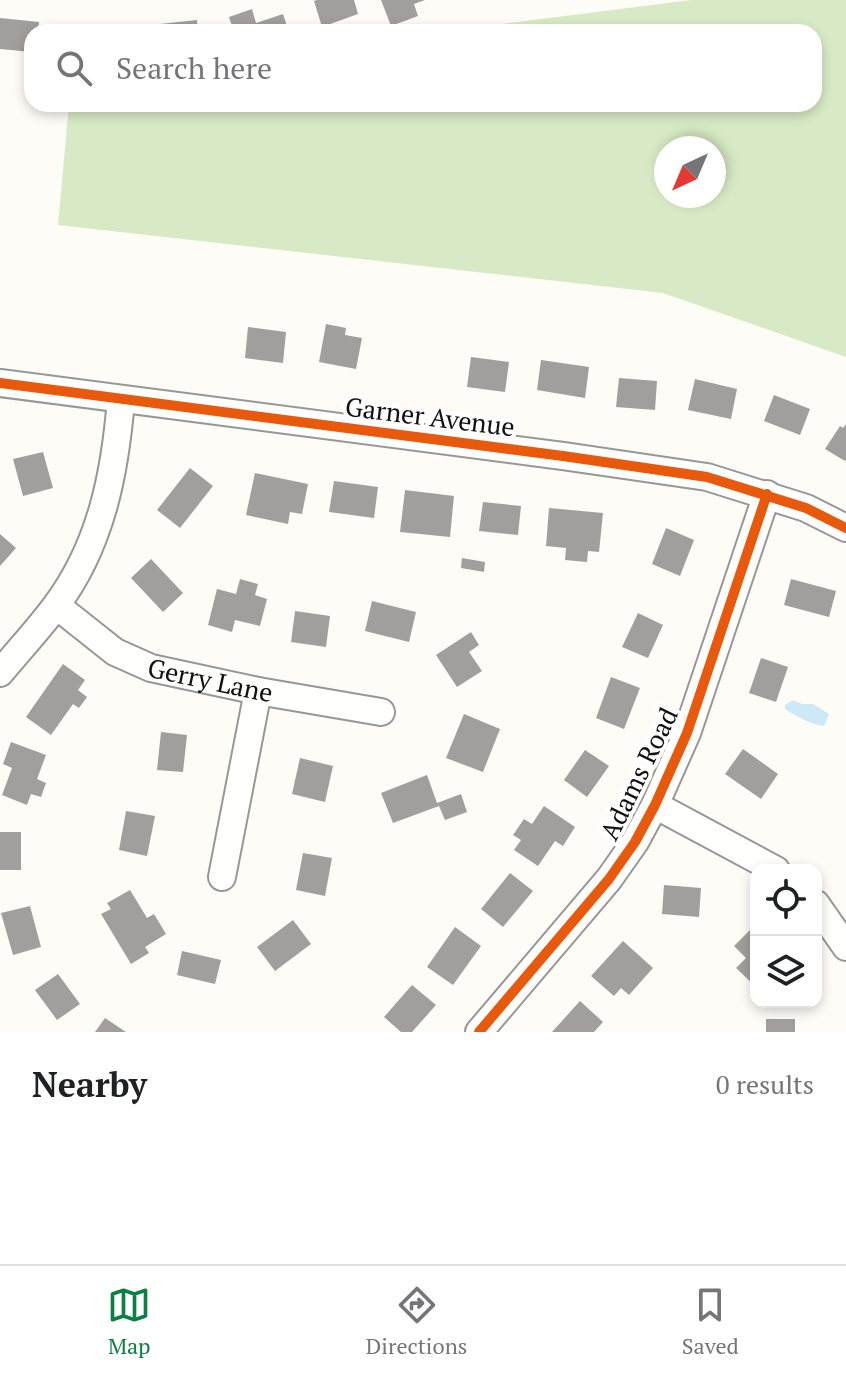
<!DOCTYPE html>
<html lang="en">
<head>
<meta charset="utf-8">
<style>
  :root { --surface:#fff; --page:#f6f6f6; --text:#202124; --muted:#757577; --line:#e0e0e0; --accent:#0b8043 }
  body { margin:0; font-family:"PT Serif",serif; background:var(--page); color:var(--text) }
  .controls { position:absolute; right:24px; bottom:24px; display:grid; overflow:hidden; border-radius:16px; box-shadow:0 4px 12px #0003 }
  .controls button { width:72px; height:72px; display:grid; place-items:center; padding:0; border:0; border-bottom:2px solid var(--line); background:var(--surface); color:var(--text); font:40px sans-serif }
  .compass { position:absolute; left:654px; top:136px; width:72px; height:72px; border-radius:50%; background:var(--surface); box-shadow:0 4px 12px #0003; rotate:224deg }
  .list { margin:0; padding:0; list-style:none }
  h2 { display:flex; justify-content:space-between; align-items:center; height:104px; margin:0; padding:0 32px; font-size:34px }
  h2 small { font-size:26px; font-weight:400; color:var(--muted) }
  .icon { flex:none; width:44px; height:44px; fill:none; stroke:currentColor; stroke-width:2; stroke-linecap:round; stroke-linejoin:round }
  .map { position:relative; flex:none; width:846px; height:1032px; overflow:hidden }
  .search { position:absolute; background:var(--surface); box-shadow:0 4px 12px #0003; left:24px; right:24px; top:24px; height:88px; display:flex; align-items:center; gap:20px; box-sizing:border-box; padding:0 28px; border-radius:24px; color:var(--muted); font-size:30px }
  .sheet { height:232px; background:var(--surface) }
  nav { display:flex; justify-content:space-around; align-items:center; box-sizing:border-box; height:112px; border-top:2px solid var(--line); background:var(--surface); font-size:22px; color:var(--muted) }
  nav a { display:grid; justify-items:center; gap:4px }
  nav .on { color:var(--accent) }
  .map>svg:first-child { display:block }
  .forest { fill:#d8eac5; fill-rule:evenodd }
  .water { fill:#cde8f7 }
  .building { fill:#a19f9c }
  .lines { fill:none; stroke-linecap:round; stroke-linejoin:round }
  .minor-casing { stroke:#979795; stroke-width:30 }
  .minor { stroke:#fffffe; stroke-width:26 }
  .cycleway-casing { stroke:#fff; stroke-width:15 }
  .cycleway { stroke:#e8590c; stroke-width:10 }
  .labels { text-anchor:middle; stroke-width:8; stroke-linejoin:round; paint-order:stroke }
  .street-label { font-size:26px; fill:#111; stroke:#fff }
</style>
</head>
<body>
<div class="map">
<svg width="846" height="1032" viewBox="0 0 846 1032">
  <rect width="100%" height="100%" fill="#fdfcf7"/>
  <path class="forest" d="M691 0H846V357L663 293 58 225 69 104H814V32H440ZM666 148H714V196H666Z"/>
  <path class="water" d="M793 700 802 704H813L829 714 824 726C809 724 798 717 785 709V705Z"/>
  <path class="building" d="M317 0H354L358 14 322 27 314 1Z
    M381 0H425L414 4 418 16 391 26Z
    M252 9 256 23 283 14 289 32H234L229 17Z
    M0 18 39 22 38 32H32V52L0 49Z
    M197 20 198 32H161L160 24Z
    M85 27 121 28V32H85Z
    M326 324 346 328 345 335 362 338 356 369 319 362Z
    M248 327 286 332 283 363 245 358Z
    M471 357 509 362 505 392 467 387Z
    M541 360 589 367 585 398 537 390Z
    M619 378 657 381 655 410 616 407Z
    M695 379 737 389 731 419 688 410Z
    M774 395 810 409 800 435 764 421Z
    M846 424V460L845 461 825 449 840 426 843 428Z
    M43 452 53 488 23 496 13 459Z
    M190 468 213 486 180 528 157 510Z
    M255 473 308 484 302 514 290 512 288 524 246 515Z
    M334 481 378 487 374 518 329 512Z
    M405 490 454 496 450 537 400 532Z
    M483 502 521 506 518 535 479 531Z
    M549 508 603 513 599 552 588 551 587 562 565 560 566 548 546 546Z
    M666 528 694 540 680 576 652 564Z
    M0 534 16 548 0 566Z
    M462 558 485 562 484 572 461 568Z
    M151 559 183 593 163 612 131 578Z
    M240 579 258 584 255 595 267 599 260 626 235 620 232 632 208 625 217 589 236 594Z
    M791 579 836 591 829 617 784 605Z
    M372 601 416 612 409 642 365 631Z
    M295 611 330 616 326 647 291 642Z
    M638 613 663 625 648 658 622 647Z
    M471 632 479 645 469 652 482 671 457 687 436 655Z
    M761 658 788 667 776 702 749 693Z
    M63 664 85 680 78 690 87 697 79 708 73 704 51 735 26 717Z
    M611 677 640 688 624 729 596 718Z
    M464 714 500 729 483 772 446 758Z
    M161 732 187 735 183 772 157 770Z
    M11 742 46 755 37 779 46 783 41 797 31 794 27 805 2 795 12 768 3 764Z
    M743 749 778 774 761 799 725 774Z
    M585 750 609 766 587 797 564 780Z
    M300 758 333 766 325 802 292 794Z
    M427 775 437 803 461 794 467 812 445 820 439 806 393 823 381 793Z
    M544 806 575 827 563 846 555 841 538 866 514 850 521 840 513 835 524 819 532 824Z
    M126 811 155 816 147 856 119 850Z
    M0 832H21V870H0Z
    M303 853 332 858 325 896 296 890Z
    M510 873 533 891 503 927 481 909Z
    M664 885 701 888 699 917 662 914Z
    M130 890 147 918 154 914 166 934 145 947 149 953 131 964 101 914 111 909 107 903Z
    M30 906 41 947 13 955 1 913Z
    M293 920 311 944 275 971 257 947Z
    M756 924V983L754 985 736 968 746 958 734 946Z
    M455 927 481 946 453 985 427 967Z
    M623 941 653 968 629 995 621 988 614 996 591 976Z
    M182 951 221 960 215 984 177 975Z
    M58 974 80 1004 57 1020 35 990Z
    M412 985 436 1005 412 1032H401L384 1017Z
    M580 1001 603 1022 594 1032H552Z
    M105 1018 126 1032H95Z
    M766 1019H795V1032H766Z"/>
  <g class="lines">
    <g class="minor-casing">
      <g id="minor">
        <path d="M0 383 563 456 707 477 806 508 846 528"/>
        <path id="s1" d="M57 606 115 652 151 668 258 691 381 712"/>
        <path d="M0 673C18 651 38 630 55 607 101 546 115 474 121 399"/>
        <path d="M655 805 776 870"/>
        <path d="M222 877 258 691"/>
        <path d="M816 904 846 947"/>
        <path d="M479 1032 609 879 635 842 655 805 687 733 767 494"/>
      </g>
    </g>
    <use href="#minor" class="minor"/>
    <g class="cycleway-casing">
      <path id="cycleway" d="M0 383 563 456 707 477 806 508 846 528
        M479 1032 609 879 635 842 655 805 687 733 767 494"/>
    </g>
    <use href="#cycleway" class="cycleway"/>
  </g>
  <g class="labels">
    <g class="street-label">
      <text transform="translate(430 417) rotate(7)" y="9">Garner Avenue</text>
      <text dy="9" stroke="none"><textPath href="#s1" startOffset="174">Gerry Lane</textPath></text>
      <text transform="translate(639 774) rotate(-64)" y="9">Adams Road</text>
    </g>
  </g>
</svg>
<div class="controls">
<button><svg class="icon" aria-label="locate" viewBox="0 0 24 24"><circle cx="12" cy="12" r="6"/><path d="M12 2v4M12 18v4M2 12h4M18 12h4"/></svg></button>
<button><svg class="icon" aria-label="layers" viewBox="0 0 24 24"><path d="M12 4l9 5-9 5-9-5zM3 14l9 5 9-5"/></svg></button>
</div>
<svg class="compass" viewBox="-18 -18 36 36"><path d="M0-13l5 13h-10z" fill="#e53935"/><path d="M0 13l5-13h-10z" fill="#757577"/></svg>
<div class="search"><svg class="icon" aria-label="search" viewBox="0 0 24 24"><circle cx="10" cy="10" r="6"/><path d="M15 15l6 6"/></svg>Search here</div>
</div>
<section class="sheet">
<h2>Nearby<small>0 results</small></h2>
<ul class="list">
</ul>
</section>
<nav>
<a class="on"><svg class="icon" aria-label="map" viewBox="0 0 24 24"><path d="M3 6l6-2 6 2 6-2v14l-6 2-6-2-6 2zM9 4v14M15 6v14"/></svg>Map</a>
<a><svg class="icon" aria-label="directions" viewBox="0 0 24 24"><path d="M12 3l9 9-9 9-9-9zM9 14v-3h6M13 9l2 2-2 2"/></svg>Directions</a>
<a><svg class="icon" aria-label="saved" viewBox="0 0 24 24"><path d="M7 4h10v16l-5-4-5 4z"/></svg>Saved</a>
</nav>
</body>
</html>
